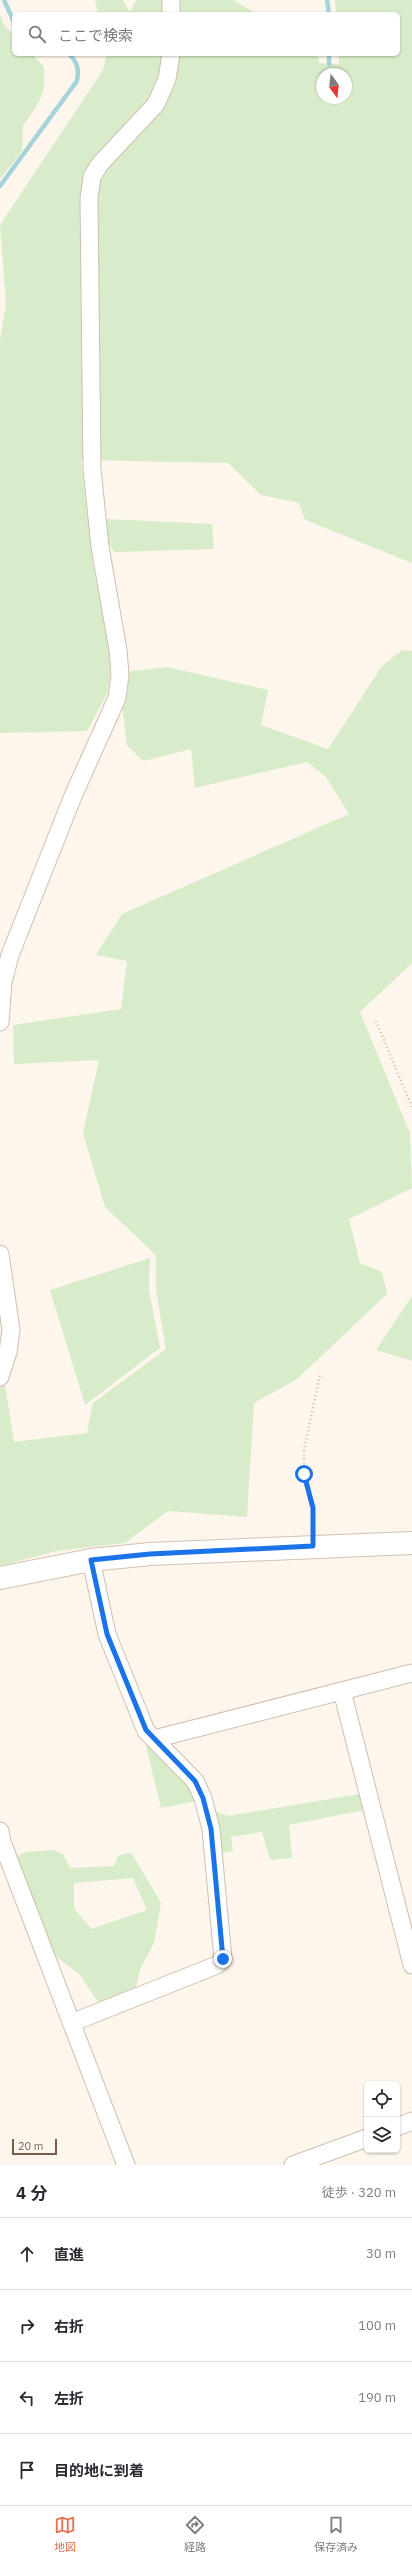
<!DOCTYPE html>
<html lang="ja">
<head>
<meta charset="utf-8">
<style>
  :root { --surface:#fff; --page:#f7f7f7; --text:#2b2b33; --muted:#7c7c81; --line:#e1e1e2; --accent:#e76f51 }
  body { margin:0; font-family:"IBM Plex Sans","Noto Sans JP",sans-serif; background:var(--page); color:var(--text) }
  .controls { position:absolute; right:12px; bottom:12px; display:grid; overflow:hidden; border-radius:6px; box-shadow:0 1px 3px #0004 }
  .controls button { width:36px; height:36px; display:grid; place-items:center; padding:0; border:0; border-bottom:1px solid var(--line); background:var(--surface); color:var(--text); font:20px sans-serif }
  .compass { position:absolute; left:316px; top:68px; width:36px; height:36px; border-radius:50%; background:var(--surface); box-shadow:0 1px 3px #0004; rotate:165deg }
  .scale { position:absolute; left:12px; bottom:10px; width:45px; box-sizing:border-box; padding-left:4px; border:2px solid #7a5c4d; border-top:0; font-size:11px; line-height:14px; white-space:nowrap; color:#7a5c4d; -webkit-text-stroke:3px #fffaf3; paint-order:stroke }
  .stop { position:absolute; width:12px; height:12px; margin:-9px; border:3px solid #1a73e8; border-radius:50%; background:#fff }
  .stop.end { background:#1a73e8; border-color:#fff; box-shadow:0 1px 4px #0008 }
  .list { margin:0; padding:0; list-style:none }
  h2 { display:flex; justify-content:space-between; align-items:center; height:52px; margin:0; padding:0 16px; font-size:17px }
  h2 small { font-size:13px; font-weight:400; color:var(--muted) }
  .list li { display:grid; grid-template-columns:26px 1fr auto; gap:12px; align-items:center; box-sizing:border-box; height:72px; padding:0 16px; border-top:1px solid var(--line) }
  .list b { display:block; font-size:15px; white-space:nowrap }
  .list em { font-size:13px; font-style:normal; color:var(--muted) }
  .icon { flex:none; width:22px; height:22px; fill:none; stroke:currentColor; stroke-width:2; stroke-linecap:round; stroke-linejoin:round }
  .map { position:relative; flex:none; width:412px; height:2165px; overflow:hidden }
  .search { position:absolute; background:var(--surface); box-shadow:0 1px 3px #0004; left:12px; right:12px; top:12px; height:44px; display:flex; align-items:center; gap:10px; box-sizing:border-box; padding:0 14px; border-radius:6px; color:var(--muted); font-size:15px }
  .sheet { height:340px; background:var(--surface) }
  nav { display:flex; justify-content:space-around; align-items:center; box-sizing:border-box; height:56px; border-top:1px solid var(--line); background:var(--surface); font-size:11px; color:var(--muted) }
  nav a { display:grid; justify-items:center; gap:2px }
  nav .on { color:var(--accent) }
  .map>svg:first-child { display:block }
  .green { fill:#d8ecc9; fill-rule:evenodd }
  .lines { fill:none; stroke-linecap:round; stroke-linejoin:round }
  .stream { stroke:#a5d3da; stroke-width:4.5 }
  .street-casing { stroke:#d1beb0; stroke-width:19 }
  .secondary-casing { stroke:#d6c0b0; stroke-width:24 }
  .path { stroke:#d9b8a5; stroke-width:2.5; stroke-dasharray:1 3; stroke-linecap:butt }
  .street { stroke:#fff; stroke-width:17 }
  .secondary { stroke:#fff; stroke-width:22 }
  .route { stroke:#1a73e8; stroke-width:5 }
</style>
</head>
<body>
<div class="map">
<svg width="412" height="2165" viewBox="0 0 412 2165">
  <rect width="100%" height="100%" fill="#fdf6ec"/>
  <path class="green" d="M95 0H123L130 12 136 0H233L258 14H98Z
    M335 0H412V563L305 520 299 503 261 495 228 463 81 460 93 564 112 665 107 694 87 731 0 733V341L6 303 0 225 103 70 107 54H318L319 63 339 64V54H398V14H336ZM322 74H346V98H322Z
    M0 14 4 25 14 35V54H32L44 67V88L39 102 23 126 22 151 0 179Z
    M106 519 212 524 214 549 114 552 106 539Z
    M402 650 412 651V963L360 1012 410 1133 412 1188 349 1219 360 1263 382 1272 387 1294 297 1379 254 1403 247 1517 168 1511 125 1543 56 1551 0 1566V1352L14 1442 87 1433 93 1403 166 1349 156 1290V1255L105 1207 83 1133 99 1060 14 1064 13 1025 121 1009 127 961 96 955 122 914 349 814 326 777 307 762 195 788 191 749 143 761 127 745 122 705 127 672 167 667 268 690 261 725 328 749 382 666Z
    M150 1258 149 1290 160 1348 85 1405 50 1290Z
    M412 1296V1361L376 1350Z
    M152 1745 190 1784 197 1801 161 1808 146 1746Z
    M359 1794 364 1810 289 1825 292 1858 270 1860 262 1832 231 1837 233 1851 220 1853 214 1811 228 1816Z
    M54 1850 63 1854 70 1868 114 1866 118 1856 131 1852 161 1903 154 1943 140 1969 135 1991 98 2002 80 1975 53 1954 16 1857 25 1852ZM133 1878 147 1910 91 1929 74 1908V1883Z"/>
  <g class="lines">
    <path class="stream" d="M4 0 14 22
      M327 0 329 14
      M329 64V54
      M0 186 77 81C79 69 78 63 69 54"/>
    <g class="street-casing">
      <path id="street" d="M171 14V0
        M0 1022 3 982 10 955 73 796 117 698 120 675 118 650 100 547 92 469 89 198 92 177 100 164 156 104 167 79 171 54
        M0 1254 11 1330 8 1352 0 1377
        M342 1691 412 1965
        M154 1739 412 1673
        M0 1831 2 1842 126 2165
        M71 2023 217 1965 223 1959 211 1829 203 1798 195 1781 146 1731 107 1634 91 1560
        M397 2127 412 2121
        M293 2165 367 2138"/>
    </g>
    <g class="secondary-casing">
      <path id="secondary" d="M0 1578 91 1560 150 1554 412 1543"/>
    </g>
    <path class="path" d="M376 1021 412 1107
      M313 1530V1508L304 1473V1450L320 1374"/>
    <use href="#street" class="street"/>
    <use href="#secondary" class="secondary"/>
  </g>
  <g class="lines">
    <path class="route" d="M223 1959 211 1829 203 1798 195 1781 146 1730 107 1634 91 1560 150 1554 313 1546V1508L304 1474"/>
  </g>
</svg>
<div class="controls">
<button><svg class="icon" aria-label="locate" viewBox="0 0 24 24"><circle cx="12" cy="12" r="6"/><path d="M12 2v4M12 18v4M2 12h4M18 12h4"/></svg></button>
<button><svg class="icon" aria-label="layers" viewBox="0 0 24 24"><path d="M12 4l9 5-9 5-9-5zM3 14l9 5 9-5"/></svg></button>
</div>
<svg class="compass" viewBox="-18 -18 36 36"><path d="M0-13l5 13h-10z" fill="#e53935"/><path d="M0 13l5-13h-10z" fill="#7c7c81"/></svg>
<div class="scale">20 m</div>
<div class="stop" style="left:304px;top:1474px"></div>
<div class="stop end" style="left:223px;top:1959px"></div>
<div class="search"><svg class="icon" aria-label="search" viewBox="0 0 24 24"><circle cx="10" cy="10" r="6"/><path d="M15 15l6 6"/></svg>ここで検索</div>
</div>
<section class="sheet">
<h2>4 分<small>徒歩 · 320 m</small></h2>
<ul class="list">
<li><svg class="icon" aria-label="ahead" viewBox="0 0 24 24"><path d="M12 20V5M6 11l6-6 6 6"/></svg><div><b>直進</b></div><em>30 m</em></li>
<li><svg class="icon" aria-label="right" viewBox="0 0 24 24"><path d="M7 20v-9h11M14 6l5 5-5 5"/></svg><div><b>右折</b></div><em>100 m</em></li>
<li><svg class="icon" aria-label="left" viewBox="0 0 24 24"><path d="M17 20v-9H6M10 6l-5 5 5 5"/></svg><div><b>左折</b></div><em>190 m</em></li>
<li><svg class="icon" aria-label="arrive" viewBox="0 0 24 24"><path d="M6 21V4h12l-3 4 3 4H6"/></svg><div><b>目的地に到着</b></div></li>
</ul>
</section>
<nav>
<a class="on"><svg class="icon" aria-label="map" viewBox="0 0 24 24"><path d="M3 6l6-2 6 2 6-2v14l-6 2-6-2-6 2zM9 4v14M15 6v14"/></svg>地図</a>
<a><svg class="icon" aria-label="directions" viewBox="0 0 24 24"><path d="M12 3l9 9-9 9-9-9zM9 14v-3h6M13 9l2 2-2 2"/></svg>経路</a>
<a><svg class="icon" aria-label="saved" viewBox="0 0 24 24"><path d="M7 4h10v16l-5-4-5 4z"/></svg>保存済み</a>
</nav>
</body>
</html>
